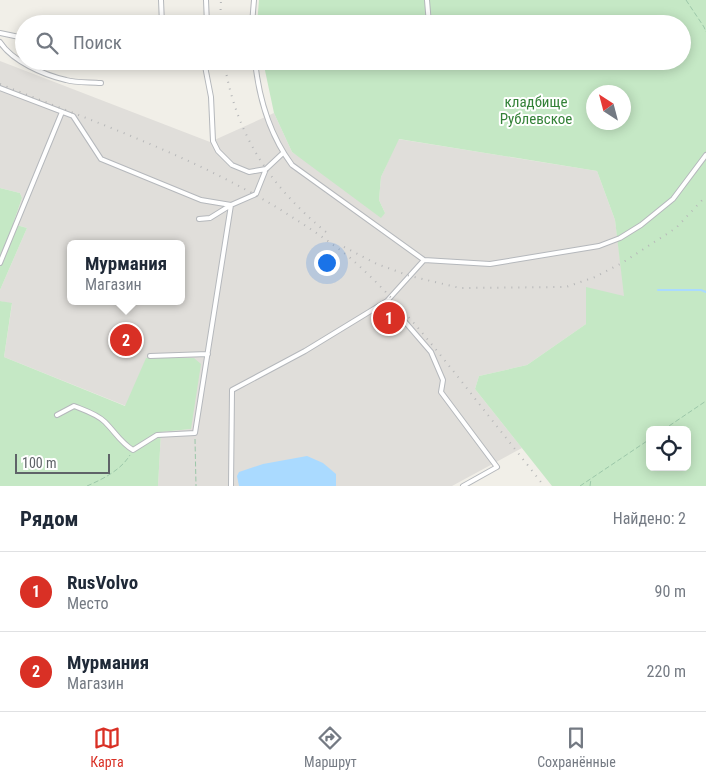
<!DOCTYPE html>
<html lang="ru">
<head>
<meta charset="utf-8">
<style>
  :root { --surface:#fff; --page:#f6f6f7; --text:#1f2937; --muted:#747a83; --line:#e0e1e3; --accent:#d93025 }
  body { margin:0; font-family:"Roboto Condensed",sans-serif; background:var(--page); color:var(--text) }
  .controls { position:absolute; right:15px; bottom:15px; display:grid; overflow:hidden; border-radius:8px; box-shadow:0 2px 12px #0003 }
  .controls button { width:45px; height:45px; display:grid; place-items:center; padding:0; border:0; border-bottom:1px solid var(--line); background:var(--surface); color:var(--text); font:25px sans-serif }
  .compass { position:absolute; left:586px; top:85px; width:45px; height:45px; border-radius:50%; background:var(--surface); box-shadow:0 2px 12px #0003; rotate:324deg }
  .scale { position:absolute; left:15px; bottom:12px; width:95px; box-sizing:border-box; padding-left:5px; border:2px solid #5f6368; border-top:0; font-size:14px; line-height:18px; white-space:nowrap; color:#5f6368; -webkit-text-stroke:4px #fff; paint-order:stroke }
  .you { position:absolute; left:326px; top:262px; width:18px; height:18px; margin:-12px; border:4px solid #fff; border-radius:50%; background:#1a73e8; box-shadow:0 0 0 8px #1a73e833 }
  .badge { display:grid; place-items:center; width:32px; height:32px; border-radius:50%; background:var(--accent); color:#fff; font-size:16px; font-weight:700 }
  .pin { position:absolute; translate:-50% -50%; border:2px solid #fff; box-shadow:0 1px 5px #0006 }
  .popup { position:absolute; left:67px; top:240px; width:118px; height:65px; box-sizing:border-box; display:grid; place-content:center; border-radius:8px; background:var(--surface); filter:drop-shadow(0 1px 4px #0005); font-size:16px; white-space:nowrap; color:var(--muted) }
  .popup b { font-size:19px; color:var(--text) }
  .popup::after { content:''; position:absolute; left:50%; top:100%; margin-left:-10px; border:10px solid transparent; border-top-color:var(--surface) }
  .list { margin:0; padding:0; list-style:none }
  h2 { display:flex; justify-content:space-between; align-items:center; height:65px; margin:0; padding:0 20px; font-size:21px }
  h2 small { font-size:16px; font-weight:400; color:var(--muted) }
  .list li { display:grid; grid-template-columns:32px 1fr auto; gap:15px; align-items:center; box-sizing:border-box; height:80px; padding:0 20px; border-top:1px solid var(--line) }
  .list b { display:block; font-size:19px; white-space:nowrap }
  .list p { margin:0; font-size:16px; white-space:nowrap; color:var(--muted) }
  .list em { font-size:16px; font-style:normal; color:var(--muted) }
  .icon { flex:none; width:28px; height:28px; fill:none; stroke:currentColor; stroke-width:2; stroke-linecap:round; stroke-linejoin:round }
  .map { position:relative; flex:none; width:706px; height:486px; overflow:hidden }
  .search { position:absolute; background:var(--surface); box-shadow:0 2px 12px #0003; left:15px; right:15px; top:15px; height:55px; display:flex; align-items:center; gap:12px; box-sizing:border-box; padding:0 18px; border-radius:28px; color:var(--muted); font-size:19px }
  .sheet { height:225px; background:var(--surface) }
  nav { display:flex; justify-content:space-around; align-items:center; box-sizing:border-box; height:70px; border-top:1px solid var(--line); background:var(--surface); font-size:14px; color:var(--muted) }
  nav a { display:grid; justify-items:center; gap:2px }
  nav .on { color:var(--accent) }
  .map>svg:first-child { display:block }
  .industrial { fill:#e0deda; fill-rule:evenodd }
  .green { fill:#c5e8c5; fill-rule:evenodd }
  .water { fill:#aadaff }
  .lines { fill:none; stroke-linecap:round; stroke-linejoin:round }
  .stream { stroke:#aadaff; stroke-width:2 }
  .lane-casing { stroke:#b5b8bc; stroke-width:6 }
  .path { stroke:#9cc7a9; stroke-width:1; stroke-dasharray:5 2.5; stroke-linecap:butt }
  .lane { stroke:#fff; stroke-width:4 }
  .rail { stroke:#b6b7b8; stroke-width:2; stroke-dasharray:1 6; stroke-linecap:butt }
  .labels { text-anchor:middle; stroke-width:4; stroke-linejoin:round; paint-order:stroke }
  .park-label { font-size:15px; fill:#348238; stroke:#fff }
</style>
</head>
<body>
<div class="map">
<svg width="706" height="486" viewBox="0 0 706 486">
  <rect width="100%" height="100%" fill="#f1efe8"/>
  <path class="industrial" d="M0 61 210 142 274 113 292 152 385 213 379 200 381 177 398 139 597 171 615 220 625 297 527 365 479 376 475 389 522 448 452 486H156H158L161 432 190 429 146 359 126 406 4 357 12 304 0 301V290L27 228 13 224 22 198 20 193 0 188ZM71 244H181V301H71Z"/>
  <path class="green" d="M259 0H706V486H552L475 389 479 376 527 365 586 324V287L624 296 615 220 597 171 399 139 381 177 379 200 385 213 381 218 292 152 274 113 263 61H682V24H257ZM594 92H624V122H594ZM650 430H687V467H650Z
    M0 188 20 193 22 198 13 224 27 228 0 290Z
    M0 301 12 303 4 357 125 406 146 358H194L201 364 191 429 161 432 158 486H0Z"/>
  <path class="water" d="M307 456 323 463 336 474V486H239L237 476 239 472 263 464Z"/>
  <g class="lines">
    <path class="stream" d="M658 290H701L706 292"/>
    <g class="lane-casing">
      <path id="lane" d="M161 0 162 24
        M206 0 207 24
        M427 0 429 24
        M252 24 254 0
        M0 33 24 38
        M0 42C12 61 44 75 66 80 76 83 89 82 101 83
        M204 61 211 97 213 141 218 151 232 165 249 172 266 169
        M255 61C259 99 269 134 292 165L424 260 490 264 599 246 620 238 641 225 673 199 706 155
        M0 88 73 116 101 159 201 200 231 205 210 218 199 219
        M0 263 62 112
        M387 301 431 352 443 380 441 392 497 467 463 486
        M150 356 208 354
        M57 415 74 406C84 410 97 414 105 422 115 432 121 443 133 450L157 435 195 433 231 205 256 194 266 169 283 153
        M231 486 232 390 305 351 387 301 424 260"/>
    </g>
    <path class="path" d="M686 0 704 27 706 32
      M663 430 706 401
      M195 439 196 486
      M87 486C103 479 121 470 130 455
      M580 486 650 439
      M590 486 591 479"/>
    <use href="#lane" class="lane"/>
    <path class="rail" d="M220 24 221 0
      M224 61C236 135 269 185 326 232
      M0 84C99 124 202 159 292 217 311 229 330 242 348 256 391 293 427 338 462 382 489 417 517 451 544 486
      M344 247 377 264 410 276 460 288 566 287 595 277 622 263 676 228 706 196"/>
  </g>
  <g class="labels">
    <g class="park-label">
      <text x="536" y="107">кладбище<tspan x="536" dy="17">Рублевское</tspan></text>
    </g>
  </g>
</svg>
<div class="controls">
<button><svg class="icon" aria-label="locate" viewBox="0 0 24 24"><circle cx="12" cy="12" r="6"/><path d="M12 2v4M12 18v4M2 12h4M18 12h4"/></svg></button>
</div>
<svg class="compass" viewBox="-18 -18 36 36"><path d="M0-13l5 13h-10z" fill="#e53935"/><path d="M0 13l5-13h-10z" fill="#747a83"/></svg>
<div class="scale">100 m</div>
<div class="you"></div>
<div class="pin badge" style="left:389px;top:318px">1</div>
<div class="pin badge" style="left:126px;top:340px">2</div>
<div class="popup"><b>Мурмания</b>Магазин</div>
<div class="search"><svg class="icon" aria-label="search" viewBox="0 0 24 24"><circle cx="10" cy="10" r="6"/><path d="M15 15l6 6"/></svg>Поиск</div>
</div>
<section class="sheet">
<h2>Рядом<small>Найдено: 2</small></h2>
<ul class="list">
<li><span class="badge">1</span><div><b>RusVolvo</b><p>Место</p></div><em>90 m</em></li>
<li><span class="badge">2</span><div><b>Мурмания</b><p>Магазин</p></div><em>220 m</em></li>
</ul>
</section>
<nav>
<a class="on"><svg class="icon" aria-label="map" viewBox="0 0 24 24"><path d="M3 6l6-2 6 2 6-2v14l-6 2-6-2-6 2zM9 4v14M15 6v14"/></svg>Карта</a>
<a><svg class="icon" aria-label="directions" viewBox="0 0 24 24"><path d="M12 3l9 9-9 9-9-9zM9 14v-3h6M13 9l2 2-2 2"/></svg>Маршрут</a>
<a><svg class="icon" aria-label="saved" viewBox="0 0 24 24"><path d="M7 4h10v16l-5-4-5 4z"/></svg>Сохранённые</a>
</nav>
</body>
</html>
